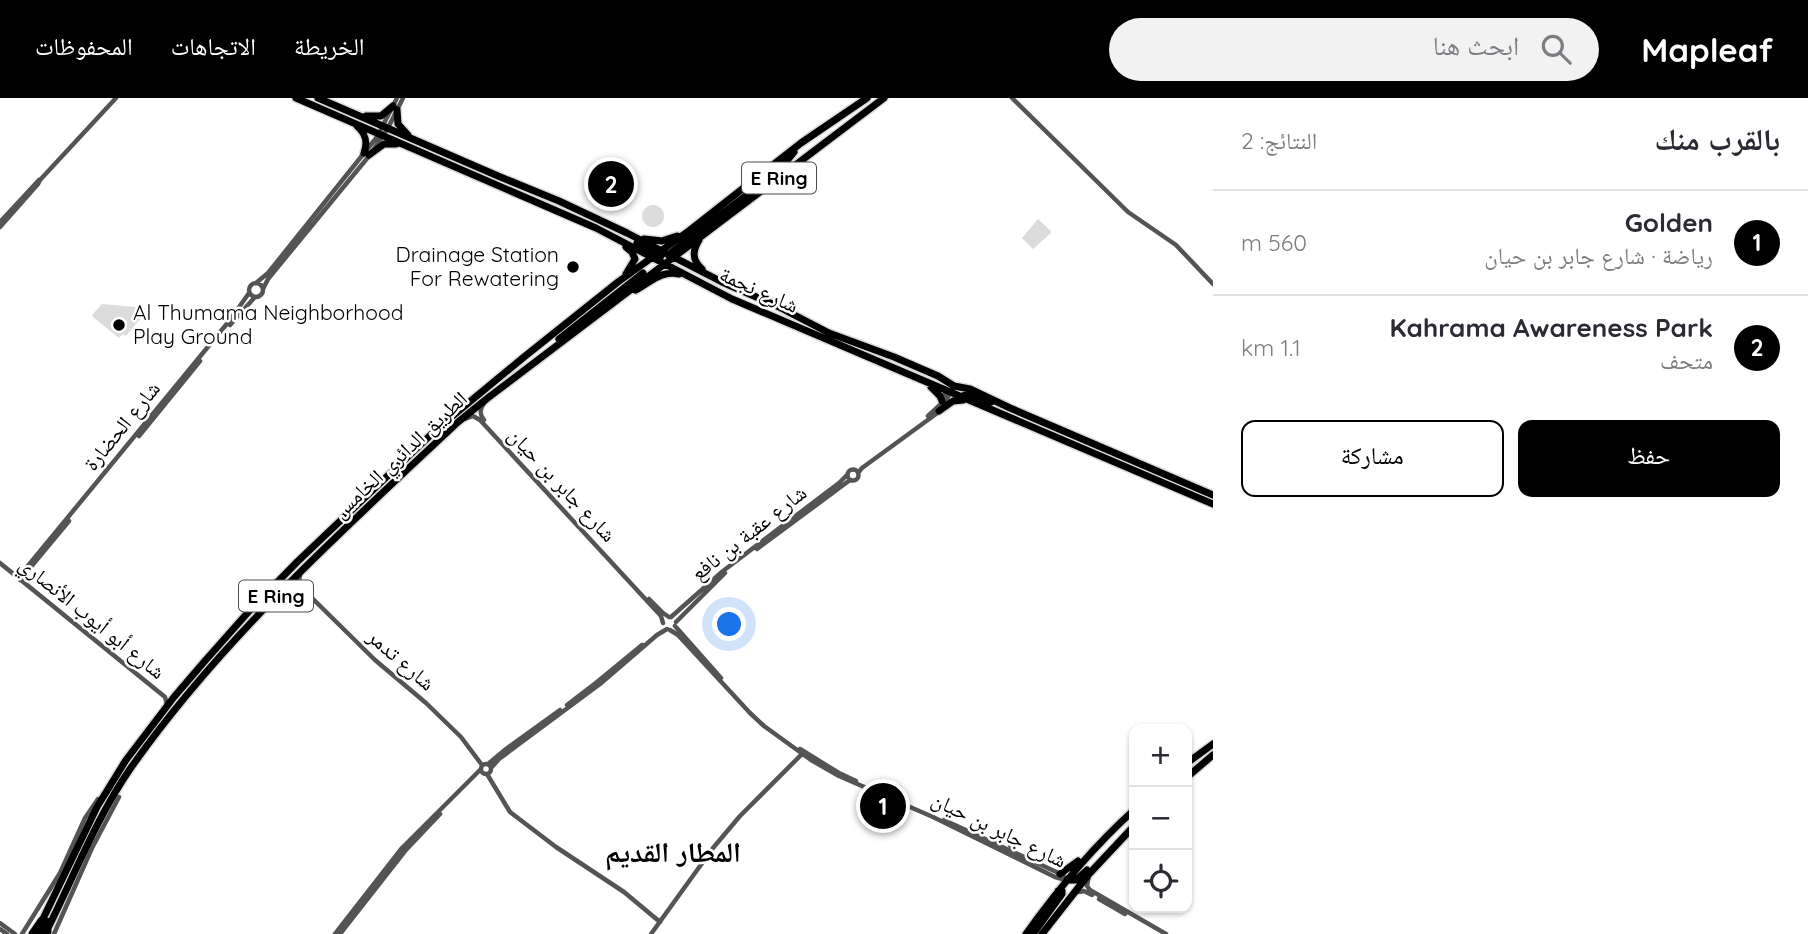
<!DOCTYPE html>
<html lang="ar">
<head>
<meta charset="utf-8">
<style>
  :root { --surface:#fff; --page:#f2f2f3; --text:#2b2b33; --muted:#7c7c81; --line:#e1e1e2; --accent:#000 }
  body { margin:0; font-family:Quicksand,"Noto Naskh Arabic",sans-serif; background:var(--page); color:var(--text); direction:rtl }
  .controls { position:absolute; right:21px; bottom:21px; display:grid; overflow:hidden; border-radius:14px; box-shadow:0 2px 5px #0004 }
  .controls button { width:63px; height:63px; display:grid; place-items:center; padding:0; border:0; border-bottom:2px solid var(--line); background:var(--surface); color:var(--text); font:35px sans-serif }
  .you { position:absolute; left:730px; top:527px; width:24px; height:24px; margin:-18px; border:5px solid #fff; border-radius:50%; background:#1a73e8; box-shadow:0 0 0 10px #1a73e833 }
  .badge { display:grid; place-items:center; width:46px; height:46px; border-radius:50%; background:var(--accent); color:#fff; font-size:23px; font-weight:700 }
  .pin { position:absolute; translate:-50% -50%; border:4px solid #fff; box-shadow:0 2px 7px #0006 }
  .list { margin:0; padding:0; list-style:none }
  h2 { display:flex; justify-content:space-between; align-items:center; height:91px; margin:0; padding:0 28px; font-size:30px }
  h2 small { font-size:23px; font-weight:400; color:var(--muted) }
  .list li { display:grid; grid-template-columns:46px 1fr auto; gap:21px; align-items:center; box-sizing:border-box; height:105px; padding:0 28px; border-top:2px solid var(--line) }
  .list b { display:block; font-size:26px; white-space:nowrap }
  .list p { margin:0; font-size:23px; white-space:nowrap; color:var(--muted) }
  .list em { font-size:23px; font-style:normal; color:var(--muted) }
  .actions { display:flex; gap:14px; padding:21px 28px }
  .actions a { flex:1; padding:16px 0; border:2px solid var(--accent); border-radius:14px; text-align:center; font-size:24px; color:var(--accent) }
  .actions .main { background:var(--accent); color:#fff }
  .icon { flex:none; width:38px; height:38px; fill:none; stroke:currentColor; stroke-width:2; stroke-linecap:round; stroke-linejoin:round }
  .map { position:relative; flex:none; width:1213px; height:836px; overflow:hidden; direction:ltr }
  header { display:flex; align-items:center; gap:42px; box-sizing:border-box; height:98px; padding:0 35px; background:var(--accent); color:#fff }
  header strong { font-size:33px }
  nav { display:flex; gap:38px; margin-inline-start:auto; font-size:24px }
  .search { width:490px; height:63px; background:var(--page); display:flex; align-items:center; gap:18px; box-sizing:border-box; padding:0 24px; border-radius:38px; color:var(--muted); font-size:26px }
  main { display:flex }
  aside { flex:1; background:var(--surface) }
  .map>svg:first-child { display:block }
  .green { fill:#dbdbdb }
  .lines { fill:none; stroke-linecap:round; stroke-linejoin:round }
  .major-casing { stroke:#dbdbdb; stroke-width:10 }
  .highway-casing { stroke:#dbdbdb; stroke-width:11 }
  .minor { stroke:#545454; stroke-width:4.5 }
  .major { stroke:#000; stroke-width:7 }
  .highway { stroke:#000; stroke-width:9 }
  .poi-dot { fill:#000; stroke:#fff; stroke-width:2.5 }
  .labels { text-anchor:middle; stroke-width:5; stroke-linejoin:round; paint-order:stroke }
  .shield { fill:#fff; stroke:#4c4c4c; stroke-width:2 }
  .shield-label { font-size:19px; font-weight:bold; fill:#000 }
  .poi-label { font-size:21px; fill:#000; stroke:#fff; text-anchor:end }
  .street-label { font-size:21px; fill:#000; stroke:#fff }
  .district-label { font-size:28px; font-weight:bold; fill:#000; stroke:#fff }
</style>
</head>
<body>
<header>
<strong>Mapleaf</strong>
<div class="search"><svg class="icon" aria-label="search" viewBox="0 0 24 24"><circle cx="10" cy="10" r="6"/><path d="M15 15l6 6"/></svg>ابحث هنا</div>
<nav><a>الخريطة</a><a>الاتجاهات</a><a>المحفوظات</a></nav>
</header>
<main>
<aside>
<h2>بالقرب منك<small>النتائج: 2</small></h2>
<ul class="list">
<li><span class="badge">1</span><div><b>Golden</b><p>رياضة · شارع جابر بن حيان</p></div><em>560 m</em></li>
<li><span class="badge">2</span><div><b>Kahrama Awareness Park</b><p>متحف</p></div><em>1.1 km</em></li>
</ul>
<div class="actions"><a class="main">حفظ</a><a>مشاركة</a></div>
</aside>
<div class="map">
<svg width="1213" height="836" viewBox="0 0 1213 836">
  <rect width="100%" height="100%" fill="#fff"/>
  <path class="green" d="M642 118a11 11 0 1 1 22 0a11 11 0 1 1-22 0Z
    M1038 121 1051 133V135L1033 151 1022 140Z
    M102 206 145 210V215L126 238 123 236 119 240 93 219 92 217Z"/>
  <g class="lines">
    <g class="major-casing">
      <path id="major" d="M296 0 596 130 732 201 1213 406
        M318 0 498 78 559 103 627 135 722 184 777 208 829 235 894 259 938 278 954 288 970 291 1010 310 1213 397
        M397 12 398 26 408 37
        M366 18H381L393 8
        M357 28C366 36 368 44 364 55
        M369 57 384 46H396
        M644 141 662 143 677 138
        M699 142C692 153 692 162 702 171
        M637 145 661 158
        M626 149 632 154 635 161 626 176
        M668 157 769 80 785 65 794 54
        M636 192C651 184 661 172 679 176
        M559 241 643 175
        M931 289 940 298 942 303
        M964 301 963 298 967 296 987 304H991
        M939 313 953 303 963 302
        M1187 665 1213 646
        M1187 679 1213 657
        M1060 776 1078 763
        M1067 782H1076L1087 772
        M41 825 97 709 126 662 174 599 204 564 251 511 297 464 438 330 524 259 618 184 690 132 801 45 867 0
        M40 836 46 822
        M45 836C73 781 95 722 130 671 222 540 342 433 458 324L489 299 884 0
        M1026 836C1058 791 1093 749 1134 712
        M1033 836 1062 796V793H1058
        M1042 836 1089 776 1134 728"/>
    </g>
    <g class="highway-casing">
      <path id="highway" d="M33 836 42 823
        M46 836 47 833"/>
    </g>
    <path class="minor" d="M1012 0 1128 114 1176 147 1213 186
      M374 51 388 30 403 0
      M0 124 39 82
      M0 129 38 86 40 82 116 0
      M249 192a7 7 0 1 1 14 0a7 7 0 1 1-14 0Z
      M256 185 268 175 377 39 397 0
      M263 191 268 181 369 58
      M230 227 255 199
      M484 305C480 311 479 316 484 322
      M928 318 941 306 946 293
      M465 321 473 318 480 322 661 518 663 525
      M139 338 200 263
      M847.5 377a5.5 5.5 0 1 1 11 0a5.5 5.5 0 1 1-11 0Z
      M858 375 862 370 936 316 944 308 950 294
      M757 451 850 382
      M0 465 165 599 167 607
      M300 477 299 483 301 489 313 501 375 562 426 605 461 639 482 667
      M18 480 230 222 249 195
      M20 482 69 423
      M649 501 663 515 669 519
      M671 519 723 473 839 385 847 377
      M676 524 725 475
      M675 528 721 580
      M670 532 678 537 750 615 764 628 811 662 839 678 933 719 1055 779 1066 782
      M567 607 597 584 642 547
      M800 651 839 675 856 683
      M481 671a5 5 0 1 1 10 0a5 5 0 1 1-10 0Z
      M488 666 506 651 560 612
      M491 670 499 661 600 586 657 537 667 531
      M487 676 510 714 556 749 624 794 660 824
      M944 722 1063 777 1067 782
      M1010 740V747L1015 755
      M995 744 1007 738
      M1089 777 1087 788 1090 792 1166 836
      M1079 794 1084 793 1092 797
      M1099 801 1125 816
      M0 825 15 836
      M0 831 7 836
      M22 836 60 775 85 720 98 701
      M54 836 92 750 119 699
      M335 836 402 750 481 671
      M340 836 405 753 440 716
      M651 836 713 750 740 718 803 655"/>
    <use href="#major" class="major"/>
    <use href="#highway" class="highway"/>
  </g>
  <g class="poi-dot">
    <circle cx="573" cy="169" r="7"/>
    <circle cx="119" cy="227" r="7"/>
  </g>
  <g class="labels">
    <g class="shield">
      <rect x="742" y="64.5" width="74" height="31" rx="5"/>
      <rect x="239" y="482.5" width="74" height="31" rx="5"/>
    </g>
    <g class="shield-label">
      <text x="779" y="87">E Ring</text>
      <text x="276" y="505">E Ring</text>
    </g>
    <g class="poi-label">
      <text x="559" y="164">Drainage Station<tspan x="559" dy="24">For Rewatering</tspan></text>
      <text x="133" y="222" text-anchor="start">Al Thumama Neighborhood<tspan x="133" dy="24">Play Ground</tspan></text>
    </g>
    <g class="street-label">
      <text transform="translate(759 192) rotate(24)" y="7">شارع نجمة</text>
      <text transform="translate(122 328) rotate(-51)" y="7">شارع الحضارة</text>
      <text transform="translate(400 357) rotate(-43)" y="7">الطريق الدائري الخامس</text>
      <text transform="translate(562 387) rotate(47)" y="7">شارع جابر بن حيان</text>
      <text transform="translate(749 435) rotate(-38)" y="7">شارع عقبة بن نافع</text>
      <text transform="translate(92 520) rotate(39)" y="7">شارع أبو أيوب الأنصاري</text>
      <text transform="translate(401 562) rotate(41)" y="7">شارع تدمر</text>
      <text transform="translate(999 732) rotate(26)" y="7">شارع جابر بن حيان</text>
    </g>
    <g class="district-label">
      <text x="673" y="764">المطار القديم</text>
    </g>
  </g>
</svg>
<div class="controls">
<button>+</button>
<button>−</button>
<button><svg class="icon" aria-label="locate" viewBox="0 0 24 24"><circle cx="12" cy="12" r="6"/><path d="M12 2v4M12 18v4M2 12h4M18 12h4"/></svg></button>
</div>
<div class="you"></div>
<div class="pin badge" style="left:883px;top:708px">1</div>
<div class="pin badge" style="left:611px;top:86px">2</div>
</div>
</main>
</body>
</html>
